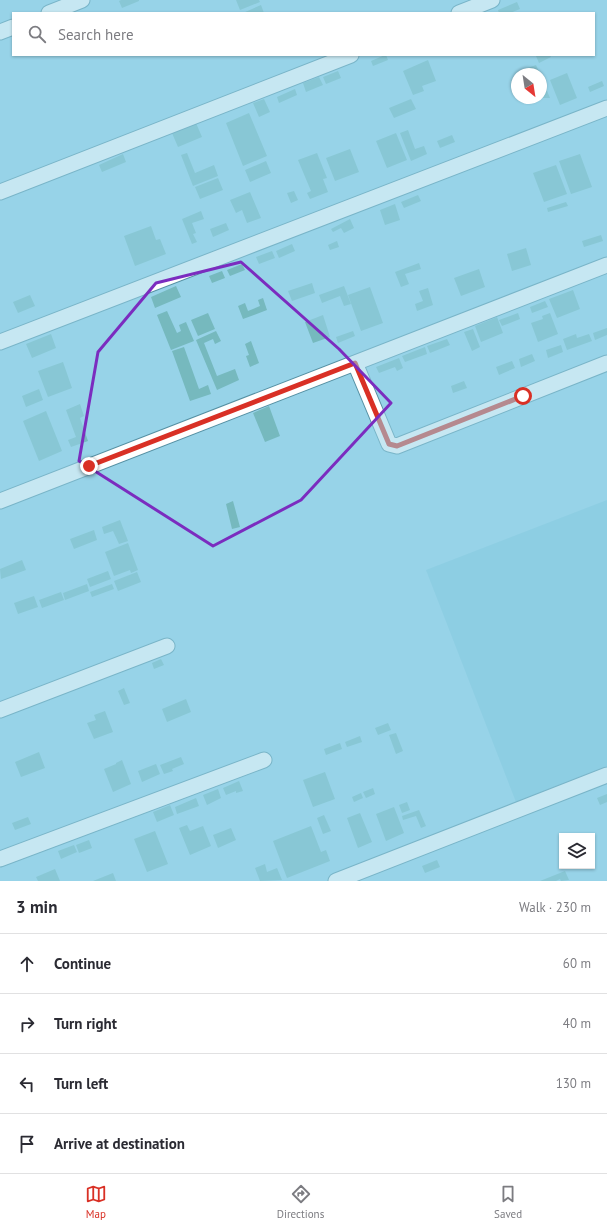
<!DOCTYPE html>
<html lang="en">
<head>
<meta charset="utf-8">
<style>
  :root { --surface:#fff; --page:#f2f2f3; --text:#2b2b33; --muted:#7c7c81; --line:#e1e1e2; --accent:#d93025 }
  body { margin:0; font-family:"PT Sans",sans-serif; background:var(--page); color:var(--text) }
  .controls { position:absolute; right:12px; bottom:12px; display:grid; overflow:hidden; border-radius:0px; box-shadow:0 1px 3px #0004 }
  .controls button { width:36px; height:36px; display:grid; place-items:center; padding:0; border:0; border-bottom:1px solid var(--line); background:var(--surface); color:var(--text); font:20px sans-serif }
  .compass { position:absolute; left:511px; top:68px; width:36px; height:36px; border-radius:50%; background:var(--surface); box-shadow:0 1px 3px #0004; rotate:150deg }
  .stop { position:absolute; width:12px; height:12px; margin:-9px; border:3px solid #d93025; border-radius:50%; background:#fff }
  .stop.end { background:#d93025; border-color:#fff; box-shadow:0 1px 4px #0008 }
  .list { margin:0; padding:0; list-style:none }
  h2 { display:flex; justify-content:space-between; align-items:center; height:52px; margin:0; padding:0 16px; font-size:17px }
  h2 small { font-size:13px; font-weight:400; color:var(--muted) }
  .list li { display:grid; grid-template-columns:26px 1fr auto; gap:12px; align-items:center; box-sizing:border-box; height:60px; padding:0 16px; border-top:1px solid var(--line) }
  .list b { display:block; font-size:15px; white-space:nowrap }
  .list em { font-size:13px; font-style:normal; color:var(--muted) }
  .icon { flex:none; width:22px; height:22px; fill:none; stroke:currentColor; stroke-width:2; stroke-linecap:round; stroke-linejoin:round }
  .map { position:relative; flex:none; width:607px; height:881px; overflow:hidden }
  .search { position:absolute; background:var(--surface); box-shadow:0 1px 3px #0004; left:12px; right:12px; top:12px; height:44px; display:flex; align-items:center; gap:10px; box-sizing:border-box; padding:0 14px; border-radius:0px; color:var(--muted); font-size:15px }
  .sheet { height:292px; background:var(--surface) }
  nav { display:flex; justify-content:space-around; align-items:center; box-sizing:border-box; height:56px; border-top:1px solid var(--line); background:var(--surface); font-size:11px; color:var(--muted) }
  nav a { display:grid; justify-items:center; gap:2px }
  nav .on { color:var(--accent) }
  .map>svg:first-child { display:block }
  .built { fill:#82c7de }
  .building { fill:#76b9be }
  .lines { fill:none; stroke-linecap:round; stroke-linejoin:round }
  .minor-casing { stroke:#5590a3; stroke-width:17 }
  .minor { stroke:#fff; stroke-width:15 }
  .route { stroke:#d93025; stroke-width:5 }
  .marked { fill:none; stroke:#7b2cbf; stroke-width:3; stroke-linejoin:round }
</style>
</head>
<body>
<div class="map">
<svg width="607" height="881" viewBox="0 0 607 881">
  <rect width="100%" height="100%" fill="#97d3e8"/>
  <path class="built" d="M607 500V766L516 802 426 570Z"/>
  <path class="building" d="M121 0H139V1L122 8 119 1Z
    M236 0H259L260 2 240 10Z
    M517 2 520 9 510 13H499L498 10Z
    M261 5 264 13H243Z
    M385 55H386L388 60 373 66 371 61Z
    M550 55 551 57 539 63 536 56Z
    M428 60 436 81 422 86 424 91 413 95 403 71Z
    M536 65 540 74H523L522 70Z
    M338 71 341 78 326 84 323 77Z
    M567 73 577 98 560 105 550 80Z
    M319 77 323 85 306 92 303 83Z
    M541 77 550 98H541Z
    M602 81 604 86 590 92 588 87Z
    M295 89 297 95 279 103 277 97Z
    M264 99 270 112 259 117 253 103Z
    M411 99 416 109 394 118 389 108Z
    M249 113 267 156 243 166 226 123Z
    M196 123 202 137 178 147 172 133Z
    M408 130 415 149 424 146 427 154 411 161 400 133Z
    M396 133 407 160 387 168 376 141Z
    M452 135 455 142 440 148 437 141Z
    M350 149 359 172 335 181 326 158Z
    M187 153 195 173 214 165 218 176 193 186 181 155Z
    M317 153 327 178 323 179 328 192 310 199 307 193 311 191 298 160Z
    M123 154 126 162 102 172 99 165Z
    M580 154 592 187 571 194 559 161Z
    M266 161 271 173 250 182 245 170Z
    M556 165 567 194 544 202 533 173Z
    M218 178 223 190 200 199 195 187Z
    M294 191 298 200 291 203 287 193Z
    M250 192 261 218 247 223 242 210 236 213 230 200Z
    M418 195 421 201 404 208 401 202Z
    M566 202 568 206 548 212 547 208Z
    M395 204 400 220 385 225 380 210Z
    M201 211 204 219 192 223 196 233 193 234 197 242 192 244 182 219Z
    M350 219 354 228 344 233 341 228 333 232 331 229Z
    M226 223 229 230 213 237 210 229Z
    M151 226 156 240 160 239 166 254 135 266 124 236Z
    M601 235 603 241 584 247 582 241Z
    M337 241 339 247 330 250 328 245Z
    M292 244 295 251 279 258 276 251Z
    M526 248 531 265 512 271 507 254Z
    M272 251 275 258 259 264 256 257Z
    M419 263 421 269 405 274 409 284 401 287 395 272Z
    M242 264 245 270 230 276 227 270Z
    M479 269 485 287 461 296 454 278Z
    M222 271 225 278 212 283 209 276Z
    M312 283 315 293 292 301 288 291Z
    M176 286 181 297 155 308 151 297Z
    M344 286 351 304 344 306 340 296 322 303 319 295Z
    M370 287 383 323 361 331 348 295Z
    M428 288 433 305 417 311 415 304 423 301 419 291Z
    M573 290 580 309 557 318 549 299Z
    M30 295 35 306 18 313 13 302Z
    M263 298 267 310 243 319 238 306 245 303 248 311 260 306 258 300Z
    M545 301 548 307 532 313 530 307Z
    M167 311 177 333 181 331 179 325 186 322 194 341 171 350 157 315Z
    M208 313 215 329 198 336 191 320Z
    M518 313 520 319 502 326 499 320Z
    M550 313 558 334 538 342 531 323 543 319 542 316Z
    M323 315 330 337 313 343 305 322Z
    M497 317 503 333 481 342 475 326Z
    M607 328V335L595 340 593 333Z
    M473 329 480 347 472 351 464 332Z
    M216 331 221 341 215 344 213 339 204 343 217 376 235 369 239 380 217 390 196 340Z
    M353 331 355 336 338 343 336 337Z
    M51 334 56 348 32 358 26 344Z
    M576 334 577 338 589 334 592 341 567 350 563 339Z
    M447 339 450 345 430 353 427 346Z
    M251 341 259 363 250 367 246 356 249 355 245 344Z
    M561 345 563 352 548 358 546 350Z
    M184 347 199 389 208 385 211 394 190 401 172 351Z
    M425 347 427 354 405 362 402 356Z
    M532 354 535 361 521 367 519 359Z
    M399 358 403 368 397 371 395 367 379 373 376 367Z
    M512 361 515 368 499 375 496 367Z
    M63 362 72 388 48 397 38 371Z
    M464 381 467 388 453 393 451 386Z
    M39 389 43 400 26 407 22 396Z
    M80 404 84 416 80 418 88 441 71 447 68 440 76 437 66 410Z
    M269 406 280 436 265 442 253 413Z
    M46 411 62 451 39 461 23 421Z
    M233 501 240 527 232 529 226 504Z
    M120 520 128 541 119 544 113 531 104 534 102 527Z
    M94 530 97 540 74 549 70 539Z
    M128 543 138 570 131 573 130 570 114 576 105 552Z
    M22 560 26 570 1 579 0 569Z
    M108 571 111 579 90 587 87 579Z
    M137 572 141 582 118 591 114 581Z
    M87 584 89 591 65 600 63 593Z
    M112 584 114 589 92 597 90 592Z
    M61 592 64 600 42 608 39 600Z
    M34 596 38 607 18 614 14 603Z
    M161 659 164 665 154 669 152 663Z
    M124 688 130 703 124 705 118 691Z
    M186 699 191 712 167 722 162 709Z
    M105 711 113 732 94 739 87 723 96 720 94 715Z
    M388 723 391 730 378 735 375 728Z
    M396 733 403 751 396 754 389 735Z
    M360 736 362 742 347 747 345 742Z
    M340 743 342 749 326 755 324 749Z
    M39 752 45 768 21 777 15 762Z
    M181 757 184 764 172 769 173 771 164 774 160 765Z
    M122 760 131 784 113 792 104 769 116 764V763Z
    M156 764 160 774 142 782 138 771Z
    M325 772 335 799 313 807 303 780Z
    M239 781 243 791 236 793V791L226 795 223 788Z
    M373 788 375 794 366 798 363 792Z
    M218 789 221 798 207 805 203 795Z
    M361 793 363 798 354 802 352 797Z
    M607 794V802L600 805 597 798Z
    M196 798 199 806 177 814 175 807Z
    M407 802 410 810 402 813 399 805Z
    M170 805 174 815 157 822 153 812Z
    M394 807 404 833 386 841 376 814Z
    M419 810 426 826 421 828 416 816 403 820 402 816Z
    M360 813 372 842 358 848 347 818Z
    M324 815 331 831 323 834 317 818Z
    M28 817 31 824 15 830 12 823Z
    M187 825 190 831 203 826 211 846 190 855 179 828Z
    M311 826 321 852 326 850 330 861 287 878 273 841Z
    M231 828 236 840 218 848 213 835Z
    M155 831 168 864 147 872 134 839Z
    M89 840 92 848 79 853 76 845Z
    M74 845 77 852 61 859 58 851Z
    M437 860 440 867 425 873 422 866Z
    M265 864 267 872 277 868 282 880 260 881 255 868Z
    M55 869 60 881H38L36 877Z
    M565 871 569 880 561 881 560 879 556 881H540Z
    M113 873 116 881H93Z"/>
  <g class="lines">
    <g class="minor-casing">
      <path id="minor" d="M49 13 82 0
        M459 13 492 0
        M0 32 13 27
        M0 192 351 55
        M0 342 607 108
        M355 363 389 444 397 446 607 363
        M0 501 607 265
        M0 710 167 646
        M0 859 264 760
        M336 881 607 775"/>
    </g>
    <use href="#minor" class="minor"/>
  </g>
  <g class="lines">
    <path class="route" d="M89 466 355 363 389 444 397 446 523 396"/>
  </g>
  <path d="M0 0H607V881H0ZM241 262 339 349 391 403 301 500 213 546 79 461 98 352 156 283Z" fill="#97d3e8" fill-opacity=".55" fill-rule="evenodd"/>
  <path class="marked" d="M241 262 339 349 391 403 301 500 213 546 79 461 98 352 156 283Z"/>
</svg>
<div class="controls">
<button><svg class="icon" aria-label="layers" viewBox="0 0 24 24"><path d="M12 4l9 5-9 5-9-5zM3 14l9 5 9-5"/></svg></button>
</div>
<svg class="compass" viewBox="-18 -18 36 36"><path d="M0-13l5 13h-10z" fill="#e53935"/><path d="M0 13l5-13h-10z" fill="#7c7c81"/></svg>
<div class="stop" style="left:523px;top:396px"></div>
<div class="stop end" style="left:89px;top:466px"></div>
<div class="search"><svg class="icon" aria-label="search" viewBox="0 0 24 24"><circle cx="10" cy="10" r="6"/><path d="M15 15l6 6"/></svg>Search here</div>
</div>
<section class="sheet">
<h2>3 min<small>Walk · 230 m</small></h2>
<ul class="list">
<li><svg class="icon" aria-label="ahead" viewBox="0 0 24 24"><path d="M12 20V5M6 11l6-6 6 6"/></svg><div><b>Continue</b></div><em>60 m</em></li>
<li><svg class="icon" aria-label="right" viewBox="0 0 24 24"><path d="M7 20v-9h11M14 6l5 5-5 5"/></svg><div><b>Turn right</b></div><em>40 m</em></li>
<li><svg class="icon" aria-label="left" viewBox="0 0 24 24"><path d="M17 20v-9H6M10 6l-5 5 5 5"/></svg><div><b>Turn left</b></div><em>130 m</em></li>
<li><svg class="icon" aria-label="arrive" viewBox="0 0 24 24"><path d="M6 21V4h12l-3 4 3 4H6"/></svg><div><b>Arrive at destination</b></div></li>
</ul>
</section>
<nav>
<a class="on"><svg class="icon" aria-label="map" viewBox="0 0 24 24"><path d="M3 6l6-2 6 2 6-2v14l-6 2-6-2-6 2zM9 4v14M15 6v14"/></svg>Map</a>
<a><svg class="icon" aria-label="directions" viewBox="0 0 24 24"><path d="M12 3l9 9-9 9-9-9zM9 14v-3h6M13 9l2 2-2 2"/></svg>Directions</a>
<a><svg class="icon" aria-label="saved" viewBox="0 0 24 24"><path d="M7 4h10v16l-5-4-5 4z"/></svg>Saved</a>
</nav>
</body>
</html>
